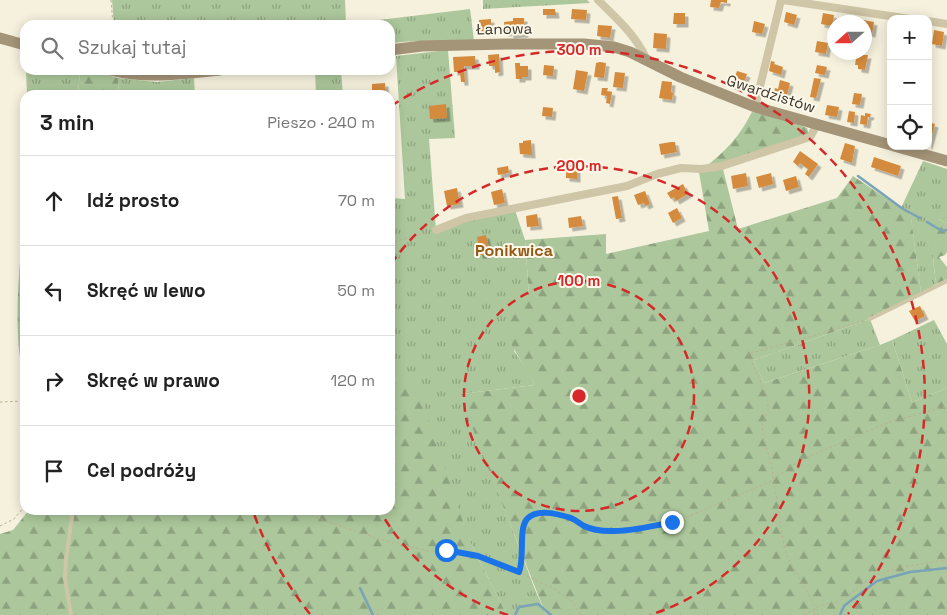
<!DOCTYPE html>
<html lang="pl">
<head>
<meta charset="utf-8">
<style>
  :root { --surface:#fff; --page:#f6f6f6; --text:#222; --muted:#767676; --line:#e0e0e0 }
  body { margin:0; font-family:"Space Grotesk",sans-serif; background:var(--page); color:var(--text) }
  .controls { position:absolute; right:15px; top:15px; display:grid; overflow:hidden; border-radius:10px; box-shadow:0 2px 12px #0003 }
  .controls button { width:45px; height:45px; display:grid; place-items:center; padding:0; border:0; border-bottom:1px solid var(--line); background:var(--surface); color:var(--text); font:25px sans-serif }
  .compass { position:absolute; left:827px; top:15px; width:45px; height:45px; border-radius:50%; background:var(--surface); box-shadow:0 2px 12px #0003; rotate:249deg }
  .stop { position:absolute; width:15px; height:15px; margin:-11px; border:4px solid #1a73e8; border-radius:50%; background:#fff }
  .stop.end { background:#1a73e8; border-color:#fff; box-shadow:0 1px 5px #0008 }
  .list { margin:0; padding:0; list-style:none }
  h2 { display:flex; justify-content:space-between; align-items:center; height:65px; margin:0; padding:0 20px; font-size:21px }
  h2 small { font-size:16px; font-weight:400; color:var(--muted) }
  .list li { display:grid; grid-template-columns:32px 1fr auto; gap:15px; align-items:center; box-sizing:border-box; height:90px; padding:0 20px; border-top:1px solid var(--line) }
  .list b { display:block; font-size:19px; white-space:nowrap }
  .list em { font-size:16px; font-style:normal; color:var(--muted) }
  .icon { flex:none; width:28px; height:28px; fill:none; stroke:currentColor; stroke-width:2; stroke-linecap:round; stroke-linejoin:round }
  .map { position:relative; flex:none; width:947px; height:615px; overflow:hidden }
  .search { position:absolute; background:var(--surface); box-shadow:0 2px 12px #0003; left:20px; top:20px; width:375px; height:55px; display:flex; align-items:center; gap:12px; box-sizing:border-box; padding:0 18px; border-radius:15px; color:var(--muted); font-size:19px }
  .panel { position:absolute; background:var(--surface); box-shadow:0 2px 12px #0003; left:20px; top:90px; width:375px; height:425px; border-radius:15px }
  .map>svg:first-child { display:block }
  .grass { fill:url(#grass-tufts) }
  .forest { fill:url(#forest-firs) }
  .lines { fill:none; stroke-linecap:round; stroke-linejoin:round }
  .stream { stroke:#79a3b6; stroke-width:2.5 }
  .building { fill:#d48b3d; filter:url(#shadow) }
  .path { stroke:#bbaf91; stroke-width:1; stroke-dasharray:2.5 2.5; stroke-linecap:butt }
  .lane { stroke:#cfc5a7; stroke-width:4 }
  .street { stroke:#cfc5a7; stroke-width:8 }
  .secondary { stroke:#a49478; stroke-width:11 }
  .route { stroke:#1a73e8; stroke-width:6 }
  .ring { fill:none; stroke:#d62828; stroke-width:2.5; stroke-dasharray:9 6 }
  .labels { text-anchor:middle; stroke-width:4; stroke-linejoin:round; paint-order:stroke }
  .street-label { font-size:15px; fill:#3b3429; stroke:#fcf9eb }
  .neighbourhood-label { font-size:16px; font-weight:bold; fill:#945817; stroke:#fcf9eb }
  .centre { fill:#d62828; stroke:#fcf9eb; stroke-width:2.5 }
  .ring-label { font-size:15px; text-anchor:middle; font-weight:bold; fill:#d62828; stroke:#fcf9eb; stroke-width:4; stroke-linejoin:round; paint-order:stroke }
</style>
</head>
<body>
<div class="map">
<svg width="947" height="615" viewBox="0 0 947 615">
  <defs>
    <pattern id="grass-tufts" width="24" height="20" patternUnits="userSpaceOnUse" patternTransform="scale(1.25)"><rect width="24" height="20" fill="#acc79b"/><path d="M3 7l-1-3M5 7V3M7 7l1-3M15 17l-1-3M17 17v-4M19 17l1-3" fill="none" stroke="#8da27e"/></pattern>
    <pattern id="forest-firs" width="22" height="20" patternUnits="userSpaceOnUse" patternTransform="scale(1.25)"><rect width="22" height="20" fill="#acc79b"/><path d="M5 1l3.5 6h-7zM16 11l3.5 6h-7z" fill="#8da27e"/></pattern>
    <filter id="shadow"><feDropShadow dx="3.5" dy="3.5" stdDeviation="0" flood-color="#0004"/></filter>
  </defs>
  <rect width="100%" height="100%" fill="#f5f1dd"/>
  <path class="grass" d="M112 0H345L346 24 470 9 474 41H415L390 43V25H114Z
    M483 0H587L590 3 483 9Z
    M448 50 455 138 429 139 436 230 467 221 515 210 525 240 529 295 514 351 528 371 535 385 461 394 534 587 546 615H507L470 542 397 366 390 367V198L405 199 396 56Z
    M26 70H80L78 95H27Z
    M315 70H341L343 95H316Z
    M118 78 157 82 194 78 195 95H119Z
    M923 161 947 169V223L938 219 933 259 936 284 921 293 910 210 901 208Z
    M25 213V406H24L22 399C28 384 21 366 19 350 15 304 20 258 25 213Z
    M870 319 880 345 764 383 754 360Z
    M934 320 947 344V388L912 402 892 340Z"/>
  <path class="forest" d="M80 70H90L118 78 119 95H78Z
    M752 112 784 119 807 128 810 137 704 168C727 150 739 137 752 112Z
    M723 169 738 229 837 198 853 176 901 208 910 209 921 293 870 319 754 360 764 383 880 345 892 340 912 402 947 388V615H546L477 440 461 394 535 385C527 367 505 342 506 323 506 317 508 310 510 304L529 295 525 240 606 234V254L709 231 699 172Z
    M938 219 947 223V252L945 255 939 257 947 267V279L936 284 930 231Z
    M397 365 424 406 470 542 507 615H0V534L13 530 29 510H390V367Z"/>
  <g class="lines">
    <path class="stream" d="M858 176 903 209 920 218
      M927 222 942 231 947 230
      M360 588 373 615
      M515 615 519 607 538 604 551 615
      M840 615 844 606 849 602 877 581 910 572 947 568"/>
  </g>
  <path class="building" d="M711 0H727V3L721 2 719 8 710 7Z
    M543 9H555L556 15H543Z
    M572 9 587 10 586 20 571 19Z
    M786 12 797 15 794 25 784 22Z
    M674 13H685V24H673Z
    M823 13 834 15 832 26 821 24Z
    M513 18H524L525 34 510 35V32L505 33 504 22 513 21Z
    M491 19V32H479V20Z
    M863 20 874 22 872 34 864 32Z
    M754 21 765 24 762 34 752 32Z
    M598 25 612 26 610 38 597 36Z
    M934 30 944 32 942 46 932 44Z
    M654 33 667 34 666 49 653 48Z
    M817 41 828 43 826 54 815 52Z
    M857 52H864L863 55H868L865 70 858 69V65H855Z
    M499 54 500 72 495 73V66H489L488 55Z
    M475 56 476 66H464L465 82H461L460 72H454L453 57Z
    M771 61 775 62 774 64 783 67 781 75 769 71Z
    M600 62 606 63 604 78 594 77 596 63Z
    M515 63H520V66H528V77H522V79H516Z
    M544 65 554 66 553 76 543 75Z
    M817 65 827 67 825 75 815 73Z
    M576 70 588 72 584 91 573 89Z
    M737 71 747 74 742 88 732 85Z
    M615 72 625 73 623 88 613 87Z
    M814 78 821 79 816 98 810 97Z
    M780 80 790 83 786 99 773 96 775 88 778 89Z
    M662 81 672 82 671 92 673 93 672 100 659 98Z
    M385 83 386 95H372V84Z
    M602 88H608L607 91 612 92 610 104 606 103 607 96 601 95Z
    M854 93 862 94 860 105 852 104Z
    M446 104 447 118 430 119 429 106Z
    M827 105 839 107 837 117 825 115Z
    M543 107 553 108 552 117 542 116Z
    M849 111 855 112 854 123 847 122Z
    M865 113 871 114 870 117H868L867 125 860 124 861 115 865 116Z
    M928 122 935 124 929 146H928Z
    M531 140 532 155 520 154 519 143H523V141Z
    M671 142H675L677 152 661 155 659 144Z
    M845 143 855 146 852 163 840 159Z
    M800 151 818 164 809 177 805 174 808 169 800 163 798 166 793 162Z
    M874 157 901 166 898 176 871 167Z
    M508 166 509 173 498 175 497 168Z
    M566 168H577V179L566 178Z
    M746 173 748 186 733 189 731 176Z
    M771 173 773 184 759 188 756 177Z
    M796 176 799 187 786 191 783 180Z
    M683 184 688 194 676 201 674 197 671 199 667 193Z
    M457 188 460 204 447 206 444 191Z
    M502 189 505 203 494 205 491 192Z
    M645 191 650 204 645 206 644 203 638 205 634 195Z
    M618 196 622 218 616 219 612 197Z
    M677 208 682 218 673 223 668 213Z
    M537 214 539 226 527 227 526 216Z
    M581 216 583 226 569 228 568 218Z
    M486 235 490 253 480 255 477 237Z
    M920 306 925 316 915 321 909 311Z"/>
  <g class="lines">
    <path class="path" d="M111 0 113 25
      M30 70V95
      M390 243 428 232
      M25 258 22 271 25 337
      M25 398 23 401 25 403
      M0 402 25 401
      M303 510 319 519 382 540 428 551 462 553 510 568 556 590 572 601 581 615
      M0 526 14 519 25 506
      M519 572C525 558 518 531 527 520 536 507 562 513 574 519 578 522 582 525 587 527 617 536 656 527 685 518L774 480 791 466 817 453 890 422 947 406
      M804 615 821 605 837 602 848 596 863 583 877 575 897 568 947 560
      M814 615 816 608 787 556 784 545 771 463 763 436 762 425 768 410V398L748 354 864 321"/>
    <path class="lane" d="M870 319 947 281
      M71 615 65 579 66 559 73 510"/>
    <path class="street" d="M598 0C618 20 635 34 647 60
      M783 0 910 19
      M928 21 947 24
      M755 107 781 0
      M436 230 466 218 627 186 657 174 681 168 702 169 722 166 810 137 817 125"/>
    <path class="secondary" d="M0 38 25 45
      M390 50 422 46 507 44H584L614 47 630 52 680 77 755 107 891 145
      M110 70C146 79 184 74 220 70
      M894 146 947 161"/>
  </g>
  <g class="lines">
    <path class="route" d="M446 550 478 556 519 572C525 558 518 530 527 519 537 508 558 514 571 518 576 520 580 524 584 526 592 530 603 531 611 531 629 532 654 526 672 522"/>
  </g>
  <g class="ring">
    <circle cx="579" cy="396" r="115"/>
    <path d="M508 615A230 230 0 0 1 380 511M391 264A230 230 0 1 1 650 615"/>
    <path d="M310 614A346 346 0 0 1 253 511M391 106A346 346 0 0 1 848 614"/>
  </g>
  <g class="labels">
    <g class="street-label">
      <text transform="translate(504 29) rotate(-1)" y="5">Łanowa</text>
      <text transform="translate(771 94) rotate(18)" y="5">Gwardzistów</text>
    </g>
    <g class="neighbourhood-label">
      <text x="514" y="256">Ponikwica</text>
    </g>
  </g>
  <circle cx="579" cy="396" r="8" class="centre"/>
  <g class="ring-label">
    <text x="579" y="55">300 m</text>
    <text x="579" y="171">200 m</text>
    <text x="579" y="286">100 m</text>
  </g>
</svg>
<div class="controls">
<button>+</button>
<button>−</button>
<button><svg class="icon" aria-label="locate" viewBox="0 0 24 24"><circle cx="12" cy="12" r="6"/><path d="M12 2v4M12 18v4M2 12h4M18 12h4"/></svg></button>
</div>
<svg class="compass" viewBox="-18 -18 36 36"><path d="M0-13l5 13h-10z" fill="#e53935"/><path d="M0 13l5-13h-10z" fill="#767676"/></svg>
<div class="stop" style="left:446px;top:550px"></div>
<div class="stop end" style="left:672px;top:522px"></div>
<div class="search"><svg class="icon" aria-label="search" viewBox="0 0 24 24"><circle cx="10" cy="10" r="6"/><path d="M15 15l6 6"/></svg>Szukaj tutaj</div>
<section class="panel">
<h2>3 min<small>Pieszo · 240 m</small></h2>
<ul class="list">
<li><svg class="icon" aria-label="ahead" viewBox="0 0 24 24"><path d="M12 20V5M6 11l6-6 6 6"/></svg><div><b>Idź prosto</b></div><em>70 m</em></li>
<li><svg class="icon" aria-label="left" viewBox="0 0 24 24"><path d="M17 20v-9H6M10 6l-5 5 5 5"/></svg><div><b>Skręć w lewo</b></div><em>50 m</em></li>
<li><svg class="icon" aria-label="right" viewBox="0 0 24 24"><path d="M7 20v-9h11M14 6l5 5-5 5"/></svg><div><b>Skręć w prawo</b></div><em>120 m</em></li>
<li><svg class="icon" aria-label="arrive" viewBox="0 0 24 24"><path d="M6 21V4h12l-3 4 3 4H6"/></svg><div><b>Cel podróży</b></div></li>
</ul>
</section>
</div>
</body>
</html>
